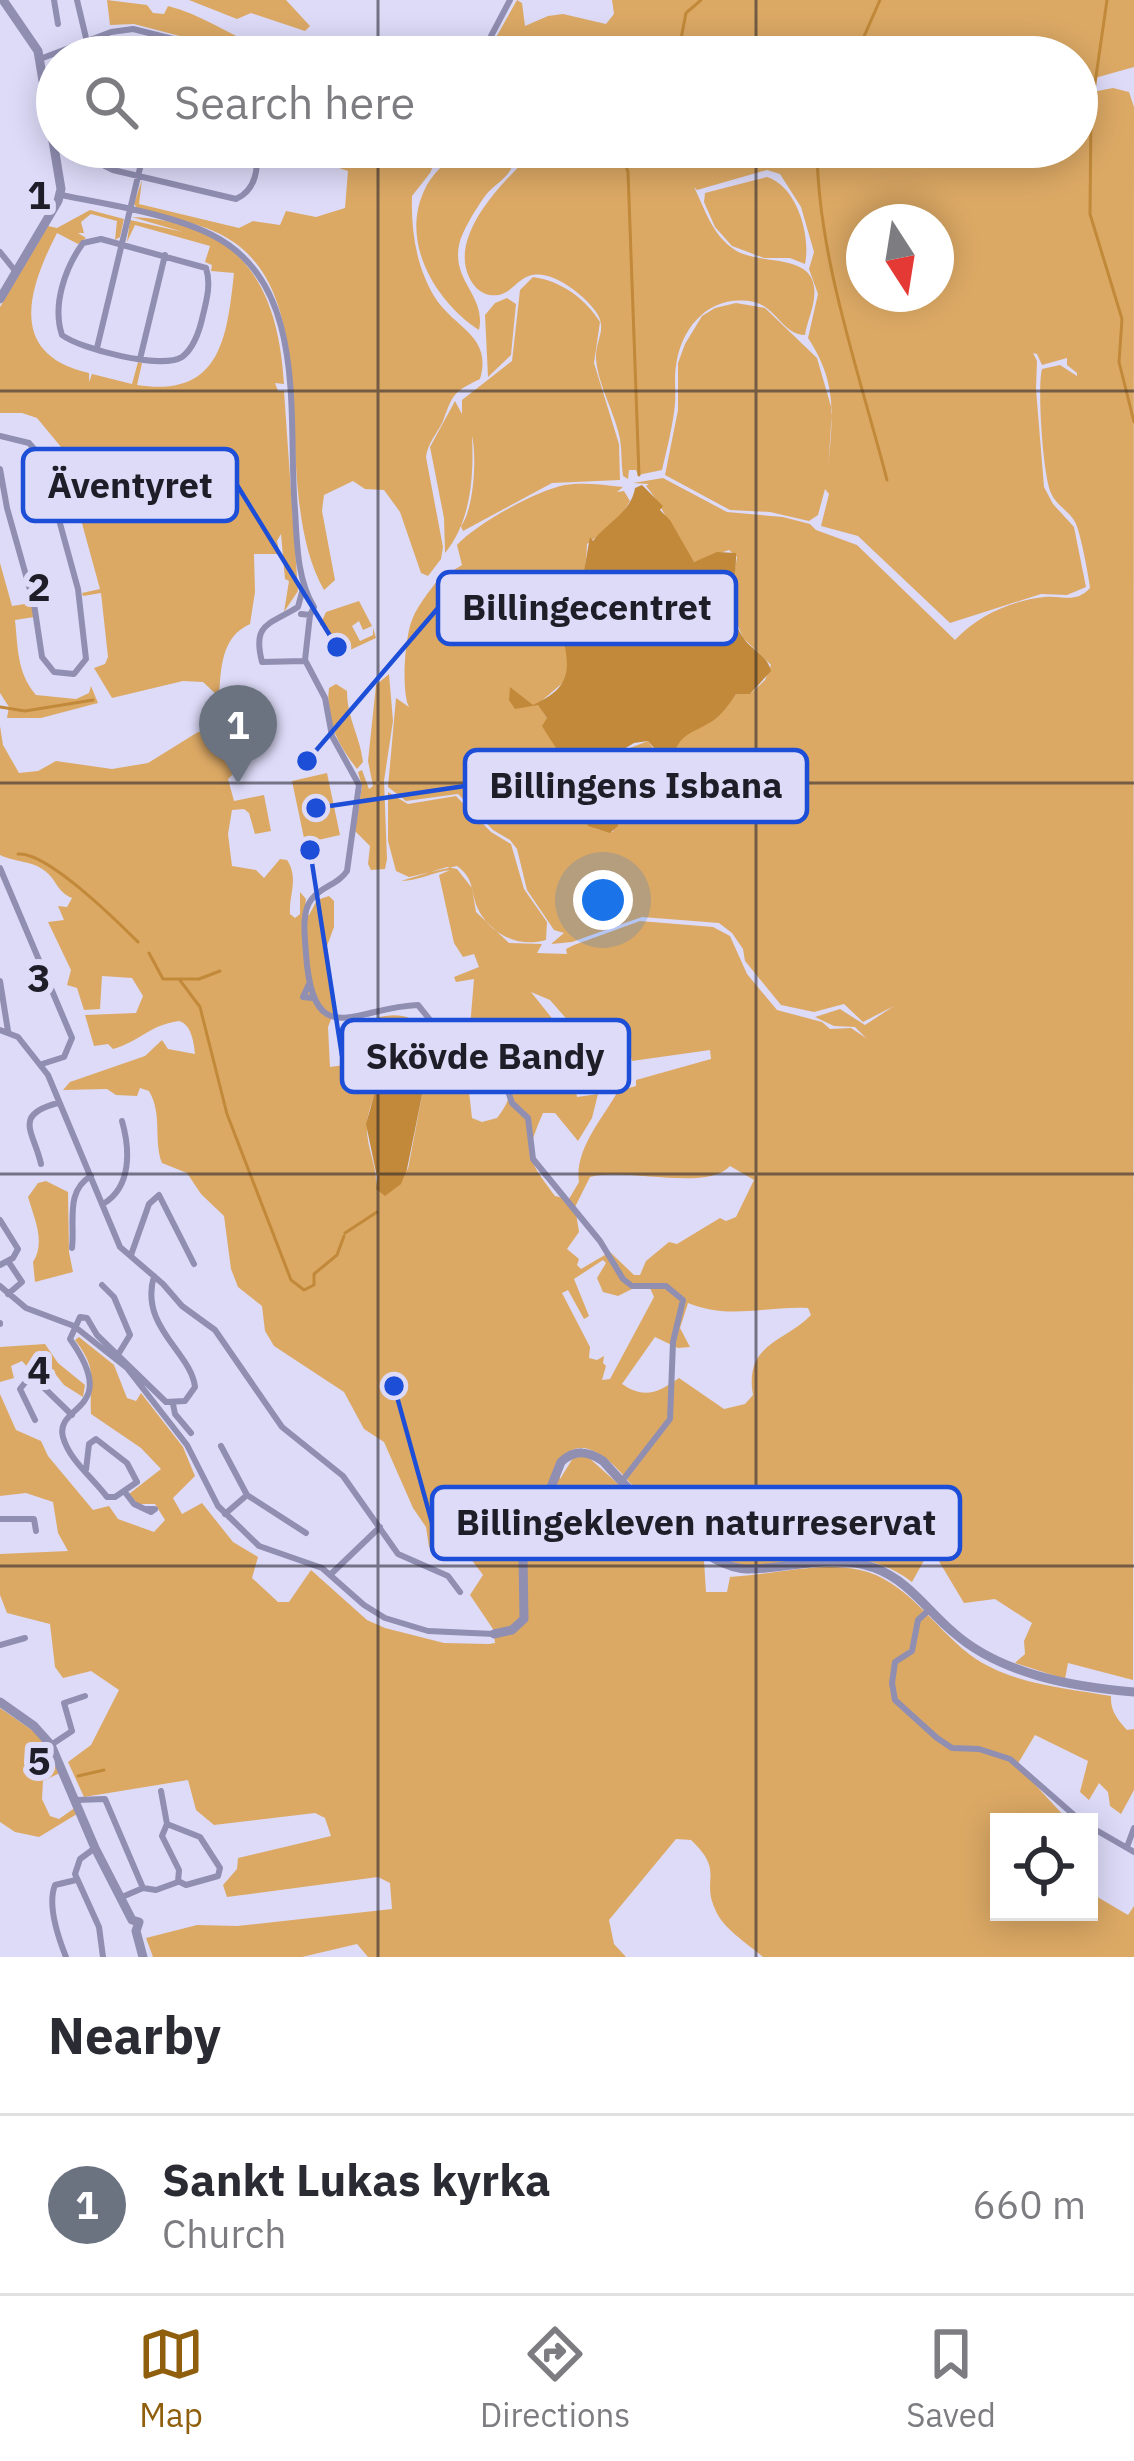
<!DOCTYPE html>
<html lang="en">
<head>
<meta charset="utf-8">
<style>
  :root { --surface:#fff; --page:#f7f7f7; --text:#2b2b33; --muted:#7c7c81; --line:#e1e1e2; --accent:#905f0d }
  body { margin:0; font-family:"IBM Plex Sans",sans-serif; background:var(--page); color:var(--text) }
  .controls { position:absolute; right:36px; bottom:36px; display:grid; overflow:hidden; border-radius:0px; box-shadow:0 6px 30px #0003 }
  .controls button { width:108px; height:108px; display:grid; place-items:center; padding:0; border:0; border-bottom:3px solid var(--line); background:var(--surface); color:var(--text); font:60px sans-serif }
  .compass { position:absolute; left:846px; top:204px; width:108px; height:108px; border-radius:50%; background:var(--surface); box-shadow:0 6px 30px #0003; rotate:168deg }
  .you { position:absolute; left:603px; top:900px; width:42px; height:42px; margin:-30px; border:9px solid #fff; border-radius:50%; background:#1a73e8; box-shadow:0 0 0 18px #1a73e833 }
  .badge { display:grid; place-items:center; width:78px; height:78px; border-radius:50%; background:var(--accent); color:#fff; font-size:39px; font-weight:700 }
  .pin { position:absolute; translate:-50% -99px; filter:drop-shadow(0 3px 6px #0008) }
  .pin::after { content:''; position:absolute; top:63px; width:42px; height:36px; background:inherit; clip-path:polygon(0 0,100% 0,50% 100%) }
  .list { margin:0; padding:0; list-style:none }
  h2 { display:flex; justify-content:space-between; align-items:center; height:156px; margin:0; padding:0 48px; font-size:51px }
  h2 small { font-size:39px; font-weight:400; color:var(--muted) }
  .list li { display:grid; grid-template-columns:78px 1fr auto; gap:36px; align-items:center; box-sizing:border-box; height:180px; padding:0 48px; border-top:3px solid var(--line) }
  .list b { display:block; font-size:45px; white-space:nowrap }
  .list p { margin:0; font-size:39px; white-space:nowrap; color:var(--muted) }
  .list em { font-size:39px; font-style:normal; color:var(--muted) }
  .icon { flex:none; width:66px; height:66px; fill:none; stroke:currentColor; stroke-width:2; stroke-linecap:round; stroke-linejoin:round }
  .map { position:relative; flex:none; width:1134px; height:1957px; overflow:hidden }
  .search { position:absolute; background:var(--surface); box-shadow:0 6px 30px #0003; left:36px; right:36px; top:36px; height:132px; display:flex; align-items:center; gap:30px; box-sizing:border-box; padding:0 42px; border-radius:66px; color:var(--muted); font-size:45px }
  .sheet { height:336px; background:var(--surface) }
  nav { display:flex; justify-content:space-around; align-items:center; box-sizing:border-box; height:168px; border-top:3px solid var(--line); background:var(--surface); font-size:33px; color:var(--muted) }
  nav a { display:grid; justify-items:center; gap:6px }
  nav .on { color:var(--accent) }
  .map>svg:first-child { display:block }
  .green { fill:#dca965; fill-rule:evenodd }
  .water { fill:#c18939 }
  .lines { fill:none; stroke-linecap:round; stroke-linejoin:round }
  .stream { stroke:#c18939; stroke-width:3 }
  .minor { stroke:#908eb1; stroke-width:6 }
  .tertiary { stroke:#908eb1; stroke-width:9 }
  .grid { fill:none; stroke:#1e1d28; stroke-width:3; stroke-opacity:0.55 }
  .grid-label { font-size:39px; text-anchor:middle; font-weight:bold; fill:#1e1d28; stroke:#dddbf8; stroke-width:12; stroke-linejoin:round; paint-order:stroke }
  .leader { fill:none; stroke:#1d4ed8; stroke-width:4.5 }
  .callout-dot { fill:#1d4ed8; stroke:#dddbf8; stroke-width:4.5 }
  .callout { fill:#dddbf8; stroke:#1d4ed8; stroke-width:4.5 }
  .callout-label { font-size:36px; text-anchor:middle; font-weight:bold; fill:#1e1d28 }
</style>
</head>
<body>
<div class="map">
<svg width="1134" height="1957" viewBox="0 0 1134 1957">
  <rect width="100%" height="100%" fill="#dddbf8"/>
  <path class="green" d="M107 0 147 5 153 13 164 14 168 6C207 16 237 40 275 54L285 43 307 56 320 57H260L134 24 110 25Z
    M189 0H286L310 26 305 31 251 13 237 19Z
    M517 0 522 3 525 26 548 16 563 14 606 24 614 14 612 0H1134V67L1077 83V57H485Z
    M1113 88 1129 92 1134 107 1133 1680 1068 1663 1065 1679 1015 1663 1025 1654 1024 1641 1032 1623 995 1599 964 1603 937 1558 927 1555 912 1582C844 1528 763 1589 717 1558 690 1540 663 1515 639 1492 624 1478 611 1457 591 1450 579 1445 568 1450 559 1459L560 1479 573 1458 587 1456 704 1561 706 1592H727L730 1577C773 1575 818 1561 860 1570 906 1580 934 1627 969 1654 1008 1684 1065 1688 1111 1696 1110 1711 1118 1720 1127 1730L1134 1729V1790L1121 1814 1110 1806 1108 1792 1099 1783 1089 1800 1080 1792 1088 1761 1035 1735 1017 1765 1065 1817 1063 1822H999V1912H1089V1892L1128 1915 1134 1906V1957H763C747 1943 723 1929 715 1909 701 1878 725 1872 691 1840L676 1839 609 1920 614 1944 626 1957H368L357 1944 302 1957H153L146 1938 197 1925 237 1926 392 1909 390 1883 378 1877 227 1897 223 1885 237 1869 238 1858 331 1836 325 1818 315 1813 214 1825 196 1810 188 1780 84 1797 68 1762 91 1745 119 1690 91 1671 63 1678 55 1667 50 1624 7 1613 0 1595V1554L68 1551 58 1533 53 1502 26 1493 0 1496V1394L16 1430 41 1441 48 1456 93 1510 109 1506 118 1519 154 1532 165 1520 155 1504H138L129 1494 161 1469 141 1448 91 1414C89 1379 99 1371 75 1340L79 1337 114 1365 127 1398 136 1401 141 1393 183 1447 195 1476 173 1498 182 1514 202 1503 233 1542 258 1557 252 1578 278 1602H289L311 1570 367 1620 385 1628 444 1643 489 1644 495 1643 493 1629 470 1595 483 1575 471 1559 440 1555 429 1547 426 1527 413 1508 384 1442 364 1429 344 1392 274 1346 265 1331 262 1306 238 1287 231 1269 224 1216 201 1194 187 1173 162 1163C153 1140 163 1115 149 1091L140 1088 137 1096 116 1095 107 1089 63 1090 70 1082 145 1056 162 1040 168 1049 195 1054C194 1042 191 1024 179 1021 147 1026 141 1041 113 1049L108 1044 94 1046 85 1015 136 1013 143 996 132 978 102 976 100 1009 84 1010 77 988 67 985 71 970 48 922 64 920 58 906 67 907 72 898C56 891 57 880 45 871 31 860 17 863 0 855V726L3 745 19 773 38 771 56 761 112 769 148 763 198 732 221 733 231 746 237 770 228 779 234 801 264 795 271 831 255 834 249 813 244 809 232 810 228 834 232 866 256 870 264 878 280 859 287 860C299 878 289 894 290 914L295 918 300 914V892L306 899 304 915H309L317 900 329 896 334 901V927L327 946 336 1007 328 1027 330 1067 359 1063 361 1056 380 1053 383 1039 372 1019C425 1003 425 1043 465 1056L472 1118 482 1122 497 1118C528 1080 497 1062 469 1039L474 979 456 982 454 977 479 967 474 954 463 957 454 943 439 875 450 870C434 872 418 881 401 881L447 867 457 869 472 888 476 912 509 943 542 944 537 953 567 954 566 949 574 945 640 921 713 927 730 936 747 974 777 1010 822 1022 830 1029 851 1028 866 1038 855 1027 834 1026 815 1017 840 1009 865 1025 894 1006 863 1022 844 1004 814 1012 781 1005 745 961 743 949 732 933 719 923 642 917 572 942 551 944 564 933 554 930 527 890 517 849 510 840 493 830 458 794 406 801 388 787 396 698 409 707C401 692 405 637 412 620 418 603 435 585 445 570L447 574 462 565 457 545C476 524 537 490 565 485 584 482 604 485 623 487L617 492 624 491 630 501 618 521 587 544C586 573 582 596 558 613L557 625 561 633 557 640 564 642 569 655 566 680 538 704 547 718 546 729C558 749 575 772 580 796 582 807 580 815 588 823 594 830 603 830 613 832 620 807 610 778 619 752L648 741 664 764 672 766 677 741C701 723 717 719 736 694H750L765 680 771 665 743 638 729 605 737 557 729 550 694 562C675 541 665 508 646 486L649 484 633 483 663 478 727 512 783 517 810 524 816 530 857 545 955 640C978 616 1009 601 1044 597 1063 595 1075 604 1090 588 1089 577 1080 530 1075 522 1069 511 1056 505 1051 493 1043 476 1037 388 1042 369L1060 365 1077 376V373L1067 365V358L1042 365 1037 354 1033 353 1037 361 1036 389 1044 487 1053 504 1074 527 1086 587 1067 595 1041 594 950 623 858 536 821 526 829 494 825 489 818 515 809 521 770 512 730 510 665 475 678 410V363L685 344 702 316 715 308 736 303 765 308 817 358 832 410 828 471C832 418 839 385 808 338L818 294 809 269 814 252 801 207 780 174 767 170 697 190 694 187C705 209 712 235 735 250 761 267 820 250 814 298 813 310 807 322 805 335 783 335 776 307 754 302 711 293 681 326 676 366 674 378 676 391 675 404 673 425 667 449 662 470L638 475 636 470H629L628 479 623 476C621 464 622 451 620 439 615 413 598 385 596 359 595 338 610 328 593 308 581 293 550 268 529 276 514 281 510 298 489 295 480 293 473 286 469 277 448 232 510 174 540 147H577L575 151 579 147H1077V95ZM864 222H936V294H864ZM531 992 550 1000 584 1039 629 1049 632 1061 710 1050 711 1059 636 1080V1086L618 1091C603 1118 574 1150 579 1182L569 1199 555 1196C527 1158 524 1157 543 1113H555L578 1141 592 1118 598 1094 577 1097 569 1046 518 1040 519 1033 567 1037ZM411 1066 422 1083V1095L408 1169 376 1189C378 1167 367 1150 367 1129 366 1111 376 1096 379 1079ZM730 1166 754 1180 736 1217 726 1221 720 1218 677 1244 669 1242 646 1261 640 1275H634L610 1252 581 1269 577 1265 579 1259 567 1249 579 1232 575 1207 590 1177C626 1167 707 1192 730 1166ZM603 1260 606 1263 597 1278 603 1292 618 1296 632 1289 650 1288 654 1297 610 1379 602 1380 606 1366 603 1363 604 1356 597 1360 589 1358 590 1347 562 1293 568 1290 584 1319 589 1316 574 1279ZM688 1303C729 1320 765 1306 808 1308L811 1315C785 1342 744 1343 753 1395L745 1404 724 1409 679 1378C658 1393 644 1399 622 1384L655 1337 678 1348 690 1347 680 1328ZM599 1504 618 1534 584 1558 565 1536Z
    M276 147H442L430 173 412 196C411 230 416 266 434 296 453 328 493 335 480 379 453 392 453 394 443 421 437 434 428 442 426 457L443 547 441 559 428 576 421 573 400 512 384 490 365 489 353 481 324 495 322 511 335 580 324 590C268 492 327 309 235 243 207 223 172 219 139 211L134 204 142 180 139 204 239 228 253 221 280 225 286 211 316 217 345 208 348 171Z
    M460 147H479L512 167C506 180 494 184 485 196 477 207 466 225 461 238 447 279 487 294 479 330 436 302 400 243 424 191 431 174 448 161 460 147Z
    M767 177C797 186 811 236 805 264L790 258H764L732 246 715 227 704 202 705 193Z
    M90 210 124 219 120 237 115 240 117 221 91 214 81 222 84 233H78L86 238 78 244 57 233C27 291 8 355 89 373V382L92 374 132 384 138 362 142 363 137 385C220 398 227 339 234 273L211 271 212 265 205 262 210 246 135 225 127 242 130 220 183 232 132 217C239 222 278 283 284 384L275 383 278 391H284L298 591 284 612 289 581 285 579 281 534 277 541 280 554H254L255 592 250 624C221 637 221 668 219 697L203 682 183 681 112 698 94 668 105 664 108 657 101 593 83 596 82 593 100 589 61 447 37 418 22 413H0V307L48 226 57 228Z
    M533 277C561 281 585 298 600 322L594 363 619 444 620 480 552 483 463 531 461 526C474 509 477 457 472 436 474 477 471 521 445 553L444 518 430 447 455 401 471 431 462 414V400L512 361 520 290Z
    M507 298 516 304 511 355 488 377 485 315 495 303Z
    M0 563 12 606 31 603 34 617 15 620C18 648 17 673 36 695L76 699 89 693 91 686 98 703 41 718H7L9 707 0 693Z
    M359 601 372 626 363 630 359 621 352 626 360 641 373 635V628L376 638 335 657 327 643 329 629 320 625 326 612Z
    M389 674 393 721 384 781 387 859 385 869 371 870 368 864 370 846 355 831 362 786 358 772 362 770 369 789 373 786 368 761 376 685Z
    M336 684 347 691C347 718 360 736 363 762L357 769C338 744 325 721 329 688Z
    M327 773 340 835 305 843 292 781Z
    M388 792 408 804 456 796 491 832 511 844 524 889 547 922 546 940C519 948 491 935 478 909 470 891 475 879 457 866L409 877 396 871 388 841Z
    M46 1181 68 1192 69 1252 73 1272 35 1282 33 1262C46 1242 34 1218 28 1197L38 1183Z
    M45 1344 58 1363 85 1385 83 1397 64 1385 49 1366 31 1371 22 1361 11 1366 14 1378 0 1382V1347Z
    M0 1708 39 1735 62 1772 43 1781 42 1799 50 1816 59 1819 76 1807 77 1814 39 1837 15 1832 0 1822Z"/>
  <path class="water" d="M642 485 663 506 660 510 670 520 694 562 717 552 736 553C737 586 722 603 742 636 751 651 767 654 771 671L750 694H736C730 703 722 715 711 722 685 737 677 734 671 768L648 741 634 743 619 752 614 770 618 826 610 833 588 826C582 812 582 796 576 781 566 760 551 742 542 726L547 718 538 705 515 709 509 700 510 687 533 705C567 689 571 675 564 642L557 640 561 633 557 626 558 613C585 594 584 567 590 537L593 541C605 524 631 513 635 488Z
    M401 1059C414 1068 421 1079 422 1095L407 1169 401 1184 385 1196 376 1189 377 1177 366 1124 382 1067Z"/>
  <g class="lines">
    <path class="stream" d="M1107 0 1091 111 1090 214 1122 319 1119 362 1134 422
      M670 57 681 39 686 13 701 0
      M855 57 880 0
      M817 147C817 255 860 375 887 480
      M621 150 628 172 639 475
      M626 160 629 147
      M0 707 25 711 93 700
      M18 854C46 851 116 920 138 942
      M149 953 163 979H199L220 971
      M179 979 200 1007 227 1114 291 1280 304 1290 314 1285V1274L337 1255 344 1236
      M345 1233 377 1212
      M78 1776 104 1770"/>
    <path class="minor" d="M54 0 58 24
      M77 0 87 42
      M480 57 510 0
      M40 59 111 32 133 29 246 57
      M93 147 101 164 113 170 236 199C257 190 258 167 257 147
      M61 195C106 204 171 214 212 235 310 284 287 420 295 510 297 543 297 580 314 607L310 615 301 614
      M101 239 206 268C211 283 207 299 203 315 200 329 194 348 182 357 162 370 80 349 62 335 52 305 65 268 83 243Z
      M0 252 16 272
      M97 348 145 147
      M140 359 165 255
      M0 436 29 443 42 458 78 589 86 659 74 674 54 672 42 657 34 604 7 508 0 469
      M302 592 298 607C269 625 252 623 262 662L304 661
      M310 615 305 660 325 698 332 736 359 785 347 871C338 885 321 886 311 900 301 913 305 938 306 954 313 1054 355 1007 418 1005L451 1046 489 1055 503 1076 512 1103 528 1118 533 1159 600 1241 623 1279 632 1286H666L683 1300 673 1342 670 1419 622 1481
      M0 868 72 1038 64 1057 42 1064
      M0 981 8 1031
      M309 984 303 997 313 998
      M0 1030 18 1037 48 1075 120 1247 163 1284 182 1306 215 1330 282 1427 343 1476 398 1554 448 1576 460 1592
      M41 1164C34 1132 12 1115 58 1103
      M103 1204C132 1187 130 1149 122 1121
      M0 1220 18 1249 13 1258 0 1265
      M72 1248C75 1222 65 1191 91 1176
      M131 1255 149 1204 159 1195 194 1264
      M102 1285 114 1297 130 1335 119 1353
      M0 1286 26 1308 74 1326 127 1368 187 1445 218 1506 259 1546 322 1568 364 1605 385 1618 428 1631 494 1634
      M8 1294 22 1282 8 1261
      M0 1323V1324
      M173 1404 175 1414 191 1433
      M35 1420 20 1389 28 1379 37 1381 72 1415
      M221 1446 247 1495 306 1533
      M86 1470 89 1444 96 1439 127 1463 137 1482 115 1497H107C93 1478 69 1460 63 1437 54 1404 122 1412 70 1339L80 1317 87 1318 97 1335 166 1402 185 1401 195 1387C191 1352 139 1327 154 1276
      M124 1491 134 1504 151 1512 155 1509H146
      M225 1514 247 1495
      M0 1519H34L36 1531
      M331 1574 380 1527
      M930 1609 918 1620 912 1651 895 1662 892 1683 895 1700 937 1738 952 1748 979 1749 1010 1759 1082 1822
      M0 1645 25 1638
      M51 1745 72 1731 64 1703 85 1696
      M77 1800 105 1799 143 1888
      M167 1824 200 1837 220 1868 218 1876 186 1885 180 1882
      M1089 1826 1134 1852
      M1127 1847 1134 1828
      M95 1848 80 1859 75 1874 99 1927 103 1957
      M122 1897 143 1888 156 1890 178 1882 179 1870 162 1836 167 1824 161 1791
      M66 1957C58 1937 47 1905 55 1885L76 1880"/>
    <path class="tertiary" d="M0 299 58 201 61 189 38 51 3 0
      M494 1634 512 1630 524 1619 523 1557 561 1462C575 1449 588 1451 603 1461 631 1493 705 1570 748 1569 791 1569 833 1552 875 1568 909 1581 927 1610 953 1632 1000 1674 1073 1687 1134 1692
      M0 1702 34 1726 51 1745 95 1848 132 1920 139 1922 136 1931 143 1957"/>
  </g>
  <path class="grid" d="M378 0V57M756 0V57M378 147V1957M756 147V1957M0 391H1134M0 783H1134M0 1174H1134M0 1566H1134"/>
  <g class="grid-label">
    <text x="39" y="209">1</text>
    <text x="39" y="601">2</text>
    <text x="39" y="992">3</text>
    <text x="39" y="1384">4</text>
    <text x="39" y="1775">5</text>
  </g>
  <path class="leader" d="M337 647L237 485M307 761L438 608M316 808L465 786M310 850L342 1056M394 1386L432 1523"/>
  <g class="callout-dot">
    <circle cx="337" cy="647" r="12"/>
    <circle cx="307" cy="761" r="12"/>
    <circle cx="316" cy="808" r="12"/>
    <circle cx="310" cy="850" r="12"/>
    <circle cx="394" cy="1386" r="12"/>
  </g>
  <g class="callout">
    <rect x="23" y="449" width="214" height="72" rx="12"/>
    <rect x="438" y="572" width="298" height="72" rx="12"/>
    <rect x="465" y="750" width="342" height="72" rx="12"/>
    <rect x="342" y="1020" width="287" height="72" rx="12"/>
    <rect x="432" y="1487" width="528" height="72" rx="12"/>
  </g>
  <g class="callout-label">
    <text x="130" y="498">Äventyret</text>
    <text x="587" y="620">Billingecentret</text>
    <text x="636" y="798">Billingens Isbana</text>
    <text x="485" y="1069">Skövde Bandy</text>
    <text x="696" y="1535">Billingekleven naturreservat</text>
  </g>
</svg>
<div class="controls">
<button><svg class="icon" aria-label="locate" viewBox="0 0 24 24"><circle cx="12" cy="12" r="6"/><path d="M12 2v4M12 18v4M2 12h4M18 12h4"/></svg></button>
</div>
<svg class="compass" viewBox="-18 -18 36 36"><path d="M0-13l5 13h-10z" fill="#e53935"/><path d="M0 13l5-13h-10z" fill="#7c7c81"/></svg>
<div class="you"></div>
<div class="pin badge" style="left:238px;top:784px;background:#6b7280">1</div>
<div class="search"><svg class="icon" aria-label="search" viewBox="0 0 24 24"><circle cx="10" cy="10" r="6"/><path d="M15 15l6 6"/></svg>Search here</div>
</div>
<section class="sheet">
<h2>Nearby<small></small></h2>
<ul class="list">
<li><span class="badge" style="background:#6b7280">1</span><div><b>Sankt Lukas kyrka</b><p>Church</p></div><em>660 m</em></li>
</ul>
</section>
<nav>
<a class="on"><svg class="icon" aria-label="map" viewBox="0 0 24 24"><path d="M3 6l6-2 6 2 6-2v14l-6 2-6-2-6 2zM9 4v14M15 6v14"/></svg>Map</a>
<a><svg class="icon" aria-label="directions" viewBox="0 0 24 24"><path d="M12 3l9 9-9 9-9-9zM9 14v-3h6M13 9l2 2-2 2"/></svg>Directions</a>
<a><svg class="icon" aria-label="saved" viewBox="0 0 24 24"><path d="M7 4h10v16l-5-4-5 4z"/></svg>Saved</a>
</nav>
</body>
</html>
